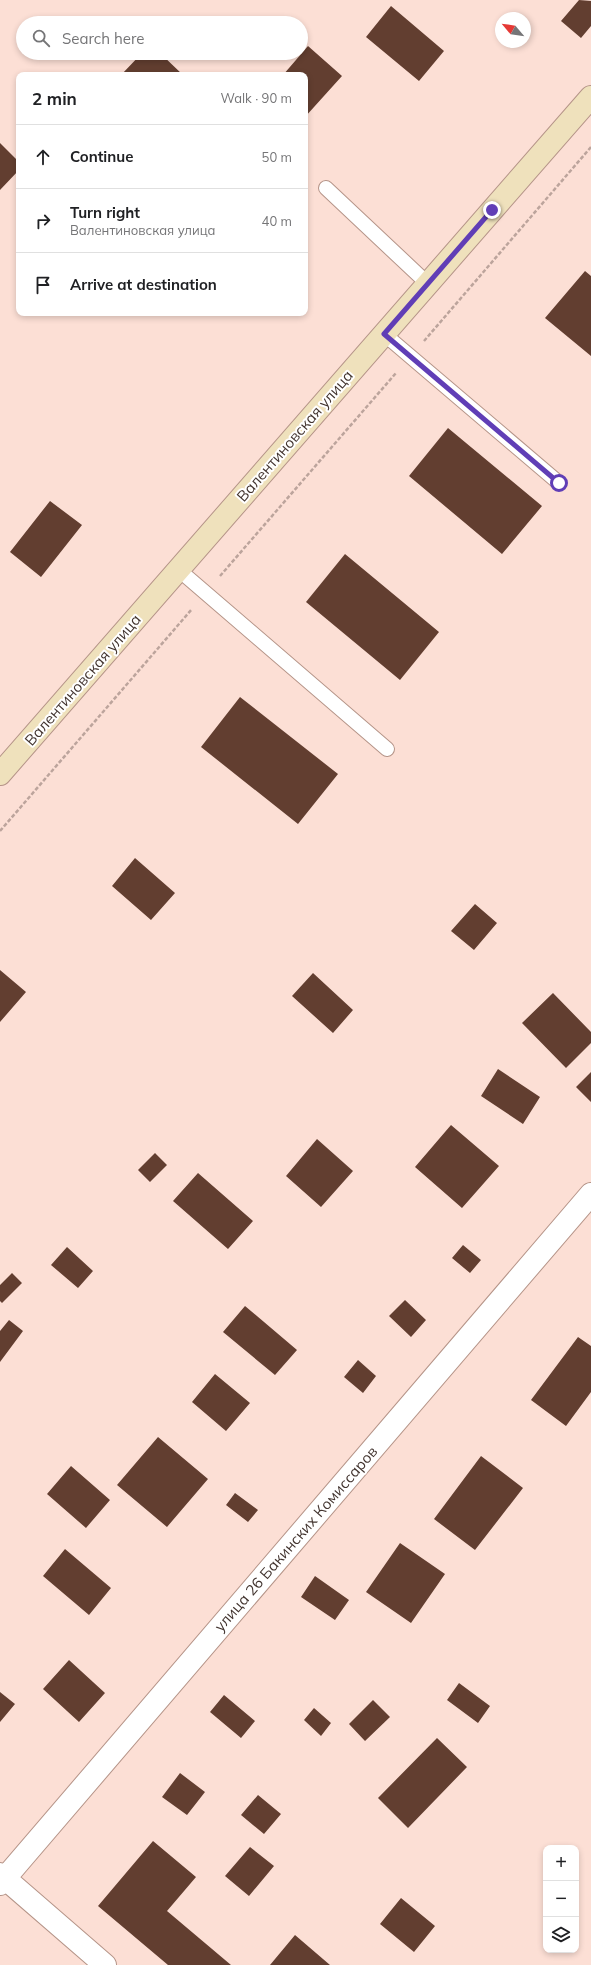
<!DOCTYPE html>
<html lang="en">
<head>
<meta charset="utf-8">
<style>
  :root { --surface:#fff; --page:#f2f2f2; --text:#202124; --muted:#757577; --line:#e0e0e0 }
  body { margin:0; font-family:Mulish,sans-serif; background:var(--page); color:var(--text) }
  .controls { position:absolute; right:12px; bottom:12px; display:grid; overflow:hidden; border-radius:8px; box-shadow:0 2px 6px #0003 }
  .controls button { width:36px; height:36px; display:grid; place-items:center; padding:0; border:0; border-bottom:1px solid var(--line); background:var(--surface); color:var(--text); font:20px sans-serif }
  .compass { position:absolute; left:495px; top:12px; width:36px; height:36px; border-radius:50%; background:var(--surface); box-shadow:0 2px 6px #0003; rotate:299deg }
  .stop { position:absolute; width:12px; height:12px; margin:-9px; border:3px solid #603eb6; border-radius:50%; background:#fff }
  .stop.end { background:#603eb6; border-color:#fff; box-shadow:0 1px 4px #0008 }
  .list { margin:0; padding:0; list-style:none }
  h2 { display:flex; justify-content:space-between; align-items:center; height:52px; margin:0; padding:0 16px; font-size:17px }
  h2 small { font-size:13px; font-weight:400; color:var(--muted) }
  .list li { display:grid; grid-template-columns:26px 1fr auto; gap:12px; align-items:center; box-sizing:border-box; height:64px; padding:0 16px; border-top:1px solid var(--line) }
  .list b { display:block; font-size:15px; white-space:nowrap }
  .list p { margin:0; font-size:13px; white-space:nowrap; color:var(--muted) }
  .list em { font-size:13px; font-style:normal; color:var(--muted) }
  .icon { flex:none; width:22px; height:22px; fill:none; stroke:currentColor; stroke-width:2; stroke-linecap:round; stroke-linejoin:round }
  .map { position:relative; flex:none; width:591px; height:1965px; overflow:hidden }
  .search { position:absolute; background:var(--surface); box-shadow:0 2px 6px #0003; left:16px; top:16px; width:292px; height:44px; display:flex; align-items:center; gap:10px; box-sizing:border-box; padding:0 14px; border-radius:22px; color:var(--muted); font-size:15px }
  .panel { position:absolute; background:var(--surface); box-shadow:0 2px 6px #0003; left:16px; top:72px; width:292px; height:244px; border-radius:8px }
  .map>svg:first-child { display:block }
  .building { fill:#623e30 }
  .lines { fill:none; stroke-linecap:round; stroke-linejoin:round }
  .service-casing { stroke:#b59488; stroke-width:16 }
  .minor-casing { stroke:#b59488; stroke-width:24 }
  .secondary-casing { stroke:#b59488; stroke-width:24 }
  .path { stroke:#bca49c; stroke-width:2.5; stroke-dasharray:4 2; stroke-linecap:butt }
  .service { stroke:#fff; stroke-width:14 }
  .minor { stroke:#fff; stroke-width:22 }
  .secondary { stroke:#efe1bc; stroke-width:22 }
  .route { stroke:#603eb6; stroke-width:5 }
  .labels { text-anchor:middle; stroke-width:4; stroke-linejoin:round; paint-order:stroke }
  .street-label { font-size:15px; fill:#42342f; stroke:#fff }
</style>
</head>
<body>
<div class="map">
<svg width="591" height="1965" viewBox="0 0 591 1965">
  <rect width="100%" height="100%" fill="#fcdfd5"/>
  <path class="building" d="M579 0 591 1V26L581 38 561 21Z
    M391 6 444 51 419 81 366 37Z
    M308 46 342 76 305 117V75H283Z
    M142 53H160L183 75H121Z
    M0 143 19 162V170L0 190Z
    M585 271 591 276V356L545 318Z
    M448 428 542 506 502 554 409 476Z
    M50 501 82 525 41 577 10 552Z
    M345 554 439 632 400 680 306 602Z
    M240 697 338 774 298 824 201 747Z
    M135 858 175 893 151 920 112 886Z
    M475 904 497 923 474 950 451 931Z
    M0 970 26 992 0 1022Z
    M313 973 353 1010 333 1033 292 996Z
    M553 993 591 1032V1043L566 1068 522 1023Z
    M498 1069 540 1097 523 1124 481 1096Z
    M591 1072V1102L576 1087Z
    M451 1125 499 1166 462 1208 415 1167Z
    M317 1139 353 1171 321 1207 286 1176Z
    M155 1153 167 1165 150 1182 138 1170Z
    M198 1173 253 1221 228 1249 173 1201Z
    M463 1245 481 1260 470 1273 452 1258Z
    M67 1247 93 1271 78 1288 51 1265Z
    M12 1273 22 1283 2 1303 0 1301V1285Z
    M405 1300 426 1320 411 1337 389 1316Z
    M245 1306 297 1350 275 1375 223 1332Z
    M9 1320 23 1331 0 1362V1331Z
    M578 1337 591 1346V1392L566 1426 531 1400Z
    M358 1360 376 1376 363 1393 344 1377Z
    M215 1374 250 1403 226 1431 192 1402Z
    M158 1437 208 1479 167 1527 117 1485Z
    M481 1456 523 1488 475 1550 434 1519Z
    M71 1466 110 1500 86 1528 47 1494Z
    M235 1493 258 1510 248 1522 226 1505Z
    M400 1543 445 1574 411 1623 366 1592Z
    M65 1549 111 1588 89 1615 43 1576Z
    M315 1576 349 1600 335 1620 301 1597Z
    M69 1660 105 1693 79 1722 43 1689Z
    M459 1683 490 1706 478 1723 447 1700Z
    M0 1692 15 1704 0 1722Z
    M224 1695 255 1721 241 1738 210 1712Z
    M373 1700 390 1717 365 1741 349 1724Z
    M314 1708 331 1723 321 1736 304 1720Z
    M437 1738 467 1767 408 1828 378 1798Z
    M180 1773 205 1792 187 1815 162 1797Z
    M258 1795 281 1814 264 1834 241 1815Z
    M153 1841 196 1877 167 1911 231 1965H168L98 1906Z
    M250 1847 274 1866 249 1896 225 1876Z
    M401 1898 435 1926 414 1952 380 1924Z
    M295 1935 330 1965H270Z"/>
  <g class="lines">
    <g class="service-casing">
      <path id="service" d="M326 188 428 284
        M384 334 559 483
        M179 570 387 749"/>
    </g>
    <g class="minor-casing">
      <path id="minor" d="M0 1874 105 1965
        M0 1884 591 1194"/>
    </g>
    <g class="secondary-casing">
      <path id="secondary" d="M0 774 591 97"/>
    </g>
    <path class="path" d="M424 341 591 147
      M220 576 396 373
      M0 831 192 609"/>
    <use href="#service" class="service"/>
    <use href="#minor" class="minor"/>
    <use href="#secondary" class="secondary"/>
  </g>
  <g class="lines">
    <path class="route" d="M492 210 384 334 559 483"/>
  </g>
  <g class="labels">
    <g class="street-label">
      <text transform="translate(295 436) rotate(-49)" y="5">Валентиновская улица</text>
      <text transform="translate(83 680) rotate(-49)" y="5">Валентиновская улица</text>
      <text transform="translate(296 1539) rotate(-49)" y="5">улица 26 Бакинских Комиссаров</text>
    </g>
  </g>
</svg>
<div class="controls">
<button>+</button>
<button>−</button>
<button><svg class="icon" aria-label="layers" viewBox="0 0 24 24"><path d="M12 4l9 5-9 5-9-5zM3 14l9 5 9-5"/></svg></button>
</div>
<svg class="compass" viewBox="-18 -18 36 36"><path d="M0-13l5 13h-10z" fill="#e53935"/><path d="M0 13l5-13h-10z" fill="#757577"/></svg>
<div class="stop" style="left:559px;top:483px"></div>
<div class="stop end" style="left:492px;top:210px"></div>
<div class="search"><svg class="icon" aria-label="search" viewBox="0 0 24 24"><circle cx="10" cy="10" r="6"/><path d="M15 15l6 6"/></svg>Search here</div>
<section class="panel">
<h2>2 min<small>Walk · 90 m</small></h2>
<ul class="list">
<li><svg class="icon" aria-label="ahead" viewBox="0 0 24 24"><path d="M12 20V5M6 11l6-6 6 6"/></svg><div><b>Continue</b></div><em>50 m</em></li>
<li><svg class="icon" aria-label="right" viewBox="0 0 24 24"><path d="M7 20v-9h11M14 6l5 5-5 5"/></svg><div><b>Turn right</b><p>Валентиновская улица</p></div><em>40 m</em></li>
<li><svg class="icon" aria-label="arrive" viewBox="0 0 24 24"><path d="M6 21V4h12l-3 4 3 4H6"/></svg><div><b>Arrive at destination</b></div></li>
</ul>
</section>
</div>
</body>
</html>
